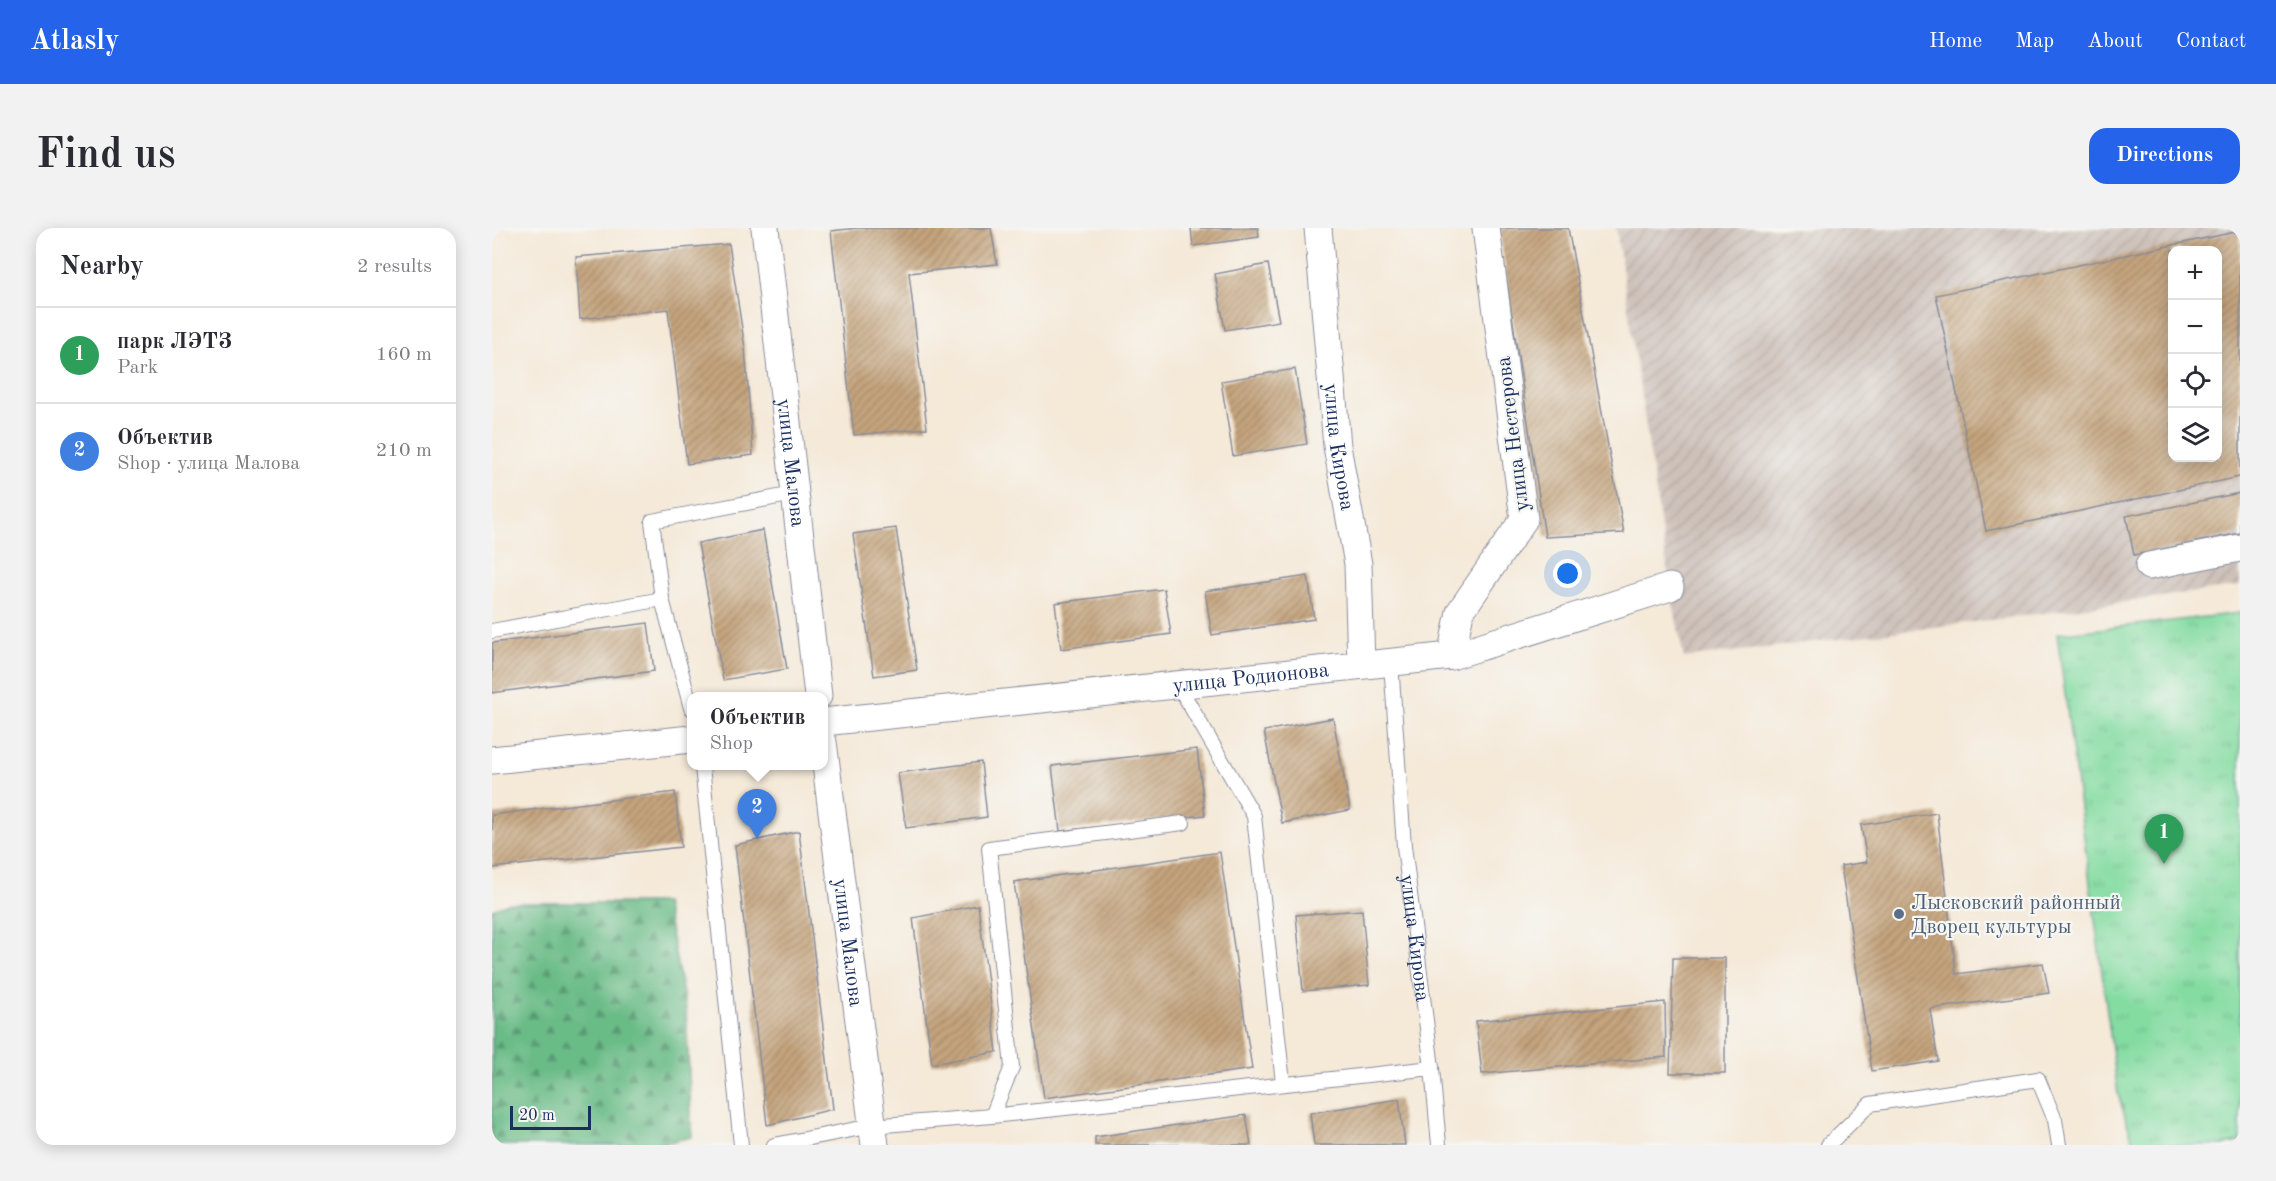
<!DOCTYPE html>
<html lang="en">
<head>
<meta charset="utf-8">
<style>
  :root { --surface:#fff; --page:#f2f2f3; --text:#2b2b33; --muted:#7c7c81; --line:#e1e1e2; --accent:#2563eb }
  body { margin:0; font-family:"Old Standard TT",serif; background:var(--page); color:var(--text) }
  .controls { position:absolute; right:18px; top:18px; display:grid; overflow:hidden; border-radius:12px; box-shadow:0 3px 15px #0003 }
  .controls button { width:54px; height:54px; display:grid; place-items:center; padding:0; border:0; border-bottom:2px solid var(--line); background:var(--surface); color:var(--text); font:30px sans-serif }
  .scale { position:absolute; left:18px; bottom:15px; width:81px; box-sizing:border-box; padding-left:6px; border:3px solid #1b2f5e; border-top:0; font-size:16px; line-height:21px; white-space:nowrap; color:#1b2f5e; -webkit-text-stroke:4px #f6f6f2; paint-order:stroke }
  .you { position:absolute; left:1076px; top:346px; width:21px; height:21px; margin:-15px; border:4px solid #fff; border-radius:50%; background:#1a73e8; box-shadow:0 0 0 9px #1a73e833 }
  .badge { display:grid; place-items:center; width:39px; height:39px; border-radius:50%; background:var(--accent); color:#fff; font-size:20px; font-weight:700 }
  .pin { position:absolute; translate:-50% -50px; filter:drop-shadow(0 2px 3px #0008) }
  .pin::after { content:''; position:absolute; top:32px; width:21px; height:18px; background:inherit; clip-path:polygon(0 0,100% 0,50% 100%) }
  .popup { position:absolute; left:195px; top:464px; width:141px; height:78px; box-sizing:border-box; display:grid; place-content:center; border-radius:12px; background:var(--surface); filter:drop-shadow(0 2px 4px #0005); font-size:20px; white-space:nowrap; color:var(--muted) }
  .popup b { font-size:22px; color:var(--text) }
  .popup::after { content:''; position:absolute; left:50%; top:100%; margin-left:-12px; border:12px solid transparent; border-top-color:var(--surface) }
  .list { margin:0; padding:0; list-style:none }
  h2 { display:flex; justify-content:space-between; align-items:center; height:78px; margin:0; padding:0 24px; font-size:26px }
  h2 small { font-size:20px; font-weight:400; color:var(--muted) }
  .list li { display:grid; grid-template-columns:39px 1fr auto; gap:18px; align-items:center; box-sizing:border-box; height:96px; padding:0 24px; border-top:2px solid var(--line) }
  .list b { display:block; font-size:22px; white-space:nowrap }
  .list p { margin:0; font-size:20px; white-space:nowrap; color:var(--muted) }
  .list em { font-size:20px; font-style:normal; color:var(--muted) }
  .icon { flex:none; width:33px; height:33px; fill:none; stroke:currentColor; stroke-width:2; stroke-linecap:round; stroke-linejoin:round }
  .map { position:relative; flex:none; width:1748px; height:917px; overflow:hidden; border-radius:18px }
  header { display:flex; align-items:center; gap:36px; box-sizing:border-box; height:84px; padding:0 30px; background:var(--accent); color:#fff }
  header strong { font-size:28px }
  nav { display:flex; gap:33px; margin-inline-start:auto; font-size:21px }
  .intro { display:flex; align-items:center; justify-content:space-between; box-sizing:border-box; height:144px; padding:0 36px }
  h1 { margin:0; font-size:42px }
  .button { padding:15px 27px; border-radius:18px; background:var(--accent); color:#fff; font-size:21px; font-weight:700 }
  main { display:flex; gap:36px; padding:0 36px }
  aside { flex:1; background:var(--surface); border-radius:18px; box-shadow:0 3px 15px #0003 }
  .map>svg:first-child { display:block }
  .industrial { fill:url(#industrial-furrows); fill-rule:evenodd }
  .grass { fill:url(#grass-tufts); stroke:#508680; stroke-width:1.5 }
  .forest { fill:url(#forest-firs); stroke:#437672; stroke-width:1.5 }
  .building { fill:url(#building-hatch); fill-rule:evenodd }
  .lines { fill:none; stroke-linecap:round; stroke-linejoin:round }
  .service-casing { stroke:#888c9b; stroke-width:16 }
  .minor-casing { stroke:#888c9b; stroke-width:29 }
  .service { stroke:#fff; stroke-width:14 }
  .minor { stroke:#fff; stroke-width:27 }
  .service-dot { fill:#5c6f8a; stroke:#f6f6f2; stroke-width:2 }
  .labels { text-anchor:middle; stroke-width:4.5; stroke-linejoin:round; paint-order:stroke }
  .street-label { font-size:21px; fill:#1b2f5e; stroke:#f6f6f2 }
  .service-label { font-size:21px; fill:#4e5e75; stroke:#f6f6f2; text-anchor:start }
</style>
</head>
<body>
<header>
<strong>Atlasly</strong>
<nav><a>Home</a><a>Map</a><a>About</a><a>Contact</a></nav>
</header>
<div class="intro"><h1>Find us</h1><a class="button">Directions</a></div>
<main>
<aside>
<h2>Nearby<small>2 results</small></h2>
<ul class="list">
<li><span class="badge" style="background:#2e9e5b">1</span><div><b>парк ЛЭТЗ</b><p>Park</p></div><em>160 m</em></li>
<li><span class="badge" style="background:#3f7fe0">2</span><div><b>Объектив</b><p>Shop · улица Малова</p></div><em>210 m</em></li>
</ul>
</aside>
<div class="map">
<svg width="1748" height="917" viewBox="0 0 1748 917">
  <defs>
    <pattern id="industrial-furrows" width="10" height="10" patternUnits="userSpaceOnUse" patternTransform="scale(1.5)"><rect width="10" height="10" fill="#cec1ba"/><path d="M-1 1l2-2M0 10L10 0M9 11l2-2" fill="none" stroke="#b0a6a2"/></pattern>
    <pattern id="grass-tufts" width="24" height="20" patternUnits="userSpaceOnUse" patternTransform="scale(1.5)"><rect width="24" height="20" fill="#84dca1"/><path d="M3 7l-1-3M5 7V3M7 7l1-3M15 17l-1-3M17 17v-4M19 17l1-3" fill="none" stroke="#71bd8d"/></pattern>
    <pattern id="forest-firs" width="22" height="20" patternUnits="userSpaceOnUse" patternTransform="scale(1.5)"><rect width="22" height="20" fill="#6bbc87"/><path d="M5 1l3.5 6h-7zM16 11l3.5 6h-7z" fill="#579972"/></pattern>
    <pattern id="building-hatch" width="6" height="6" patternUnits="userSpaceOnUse" patternTransform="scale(1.5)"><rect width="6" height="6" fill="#c5a47d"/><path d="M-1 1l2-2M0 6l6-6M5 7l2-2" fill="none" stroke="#9f866a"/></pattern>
  </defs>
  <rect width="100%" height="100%" fill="#f6f6f2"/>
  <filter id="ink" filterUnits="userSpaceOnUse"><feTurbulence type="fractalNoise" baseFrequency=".0167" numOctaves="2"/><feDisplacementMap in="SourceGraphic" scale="12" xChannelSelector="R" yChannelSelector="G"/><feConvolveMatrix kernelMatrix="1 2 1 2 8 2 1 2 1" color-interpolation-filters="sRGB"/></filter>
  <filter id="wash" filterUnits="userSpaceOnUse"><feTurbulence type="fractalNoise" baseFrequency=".008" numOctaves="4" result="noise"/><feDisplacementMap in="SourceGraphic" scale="24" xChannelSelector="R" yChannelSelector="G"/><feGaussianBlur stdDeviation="1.35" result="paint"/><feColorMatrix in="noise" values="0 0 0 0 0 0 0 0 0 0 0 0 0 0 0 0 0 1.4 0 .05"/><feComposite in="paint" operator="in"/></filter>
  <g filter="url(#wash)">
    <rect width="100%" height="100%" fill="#f5e9d8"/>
    <path class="industrial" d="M1124 0H1748V358L1530 388 1192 430 1178 359ZM1680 22H1726V230H1680Z"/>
    <path class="grass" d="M1748 385V914L1730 917H1642L1626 866 1565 406Z"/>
    <path class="forest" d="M16 675H173L194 781 200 909 164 917H0V681Z"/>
    <g id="blocks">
      <path class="building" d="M365 0H499L505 36 417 45 435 200 362 207 339 3Z
        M699 0H766L767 9 701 18Z
        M1007 0H1076L1132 305 1053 309Z
        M1748 3V249L1494 303 1444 67ZM1680 22H1726V230H1680Z
        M237 16 253 120 261 227 195 236 176 81 88 91 84 29Z
        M776 36 787 93 733 102 723 46Z
        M803 141 815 216 741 228 729 153Z
        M1748 265V305L1642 327 1634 288Z
        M404 300 425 442 382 448 361 306Z
        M271 302 295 441 231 452 206 315Z
        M816 348 822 391 720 407 713 363Z
        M672 361 679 406 569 421 563 375Z
        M156 395 162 443 0 465V415Z
        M841 490 858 582 790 595 772 503Z
        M705 521 713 587 568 603 560 538Z
        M489 534 495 589 414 600 406 545Z
        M183 564 189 619 0 640V587Z
        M1445 585 1464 746 1551 735 1557 765 1438 781 1446 833 1380 843 1349 638 1375 634 1369 597Z
        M307 603 341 881 275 897 243 617Z
        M728 624 760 841 552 870 522 654Z
        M486 677 505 824 440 836 421 690Z
        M870 682 877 757 811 763 804 687Z
        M1181 730H1233V845H1178Z
        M1173 774 1174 829 990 846 984 793Z
        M907 871 913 917H822L818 885Z
        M754 887 759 917H603V909Z"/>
    </g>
  </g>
  <g filter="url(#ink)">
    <use href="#blocks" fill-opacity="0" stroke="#888c9b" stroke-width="1.5"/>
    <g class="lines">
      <g class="service-casing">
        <g id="service">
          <path d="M0 403 170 371"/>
          <path id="s1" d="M899 435 912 618 940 840"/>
          <path d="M685 455 762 588 791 855"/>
          <path d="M199 480 170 371 160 293 302 266"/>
          <path d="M210 538 249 917"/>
          <path d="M500 888 520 839 497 620 691 595"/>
          <path d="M282 917 380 898 500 888 940 840 947 917"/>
          <path d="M1336 917 1378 876 1546 851 1563 892 1567 917"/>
        </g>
      </g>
      <g class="minor-casing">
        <g id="minor">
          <path id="s2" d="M273 0 326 468"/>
          <path id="s3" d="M826 0 845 218 866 336 869 437"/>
          <path d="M1657 338 1748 320"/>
          <path d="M959 428 968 384 1032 291 994 0"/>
          <path id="s4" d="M331 494 959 428 1178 359"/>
          <path id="s5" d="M331 514 383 917"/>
          <path d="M0 532 199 511"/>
        </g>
      </g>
      <use href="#service" class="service"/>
      <use href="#minor" class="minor"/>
    </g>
  </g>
  <circle class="service-dot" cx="1407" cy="686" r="6"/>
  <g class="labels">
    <g class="street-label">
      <text transform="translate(1020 206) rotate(-97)" y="7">улица Нестерова</text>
      <text dy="7" stroke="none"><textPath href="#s3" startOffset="220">улица Кирова</textPath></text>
      <text dy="7" stroke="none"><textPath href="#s2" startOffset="236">улица Малова</textPath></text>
      <text dy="7" stroke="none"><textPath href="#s4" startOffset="430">улица Родионова</textPath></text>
      <text dy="7" stroke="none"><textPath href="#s1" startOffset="276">улица Кирова</textPath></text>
      <text dy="7" stroke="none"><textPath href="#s5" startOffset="202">улица Малова</textPath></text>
    </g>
    <g class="service-label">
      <text x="1419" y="681">Лысковский районный<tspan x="1419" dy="24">Дворец культуры</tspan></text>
    </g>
  </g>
</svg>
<div class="controls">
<button>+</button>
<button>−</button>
<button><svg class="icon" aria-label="locate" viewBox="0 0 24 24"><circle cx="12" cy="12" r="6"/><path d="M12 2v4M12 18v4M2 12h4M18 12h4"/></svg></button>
<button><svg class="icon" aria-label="layers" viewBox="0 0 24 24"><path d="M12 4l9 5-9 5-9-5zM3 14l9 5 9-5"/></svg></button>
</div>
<div class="scale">20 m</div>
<div class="you"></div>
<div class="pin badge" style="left:1672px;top:636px;background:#2e9e5b">1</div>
<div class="pin badge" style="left:265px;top:611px;background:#3f7fe0">2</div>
<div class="popup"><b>Объектив</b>Shop</div>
</div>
</main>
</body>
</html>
